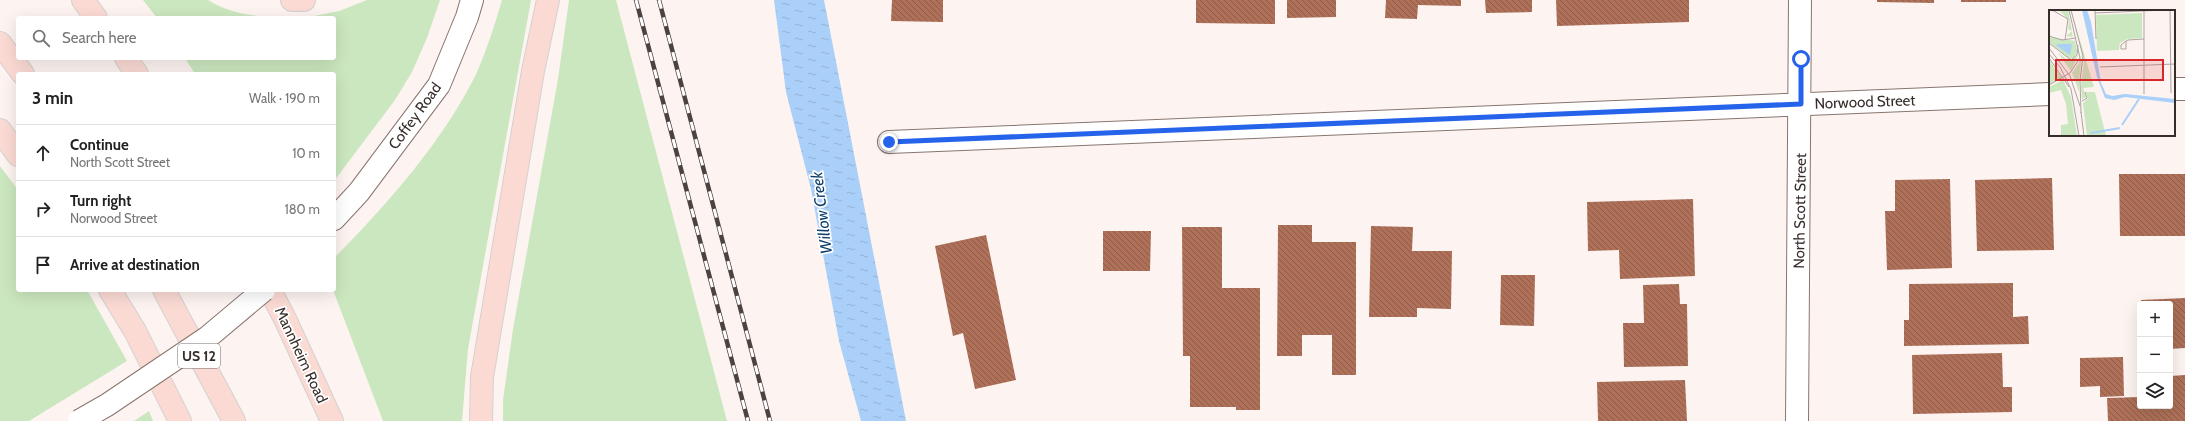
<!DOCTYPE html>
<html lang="en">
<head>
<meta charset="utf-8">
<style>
  :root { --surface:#fff; --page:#f2f2f2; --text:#222; --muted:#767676; --line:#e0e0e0 }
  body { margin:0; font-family:Cabin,sans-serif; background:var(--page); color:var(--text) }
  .controls { position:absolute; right:12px; bottom:12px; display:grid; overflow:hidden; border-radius:4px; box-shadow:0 4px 16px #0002 }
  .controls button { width:36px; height:36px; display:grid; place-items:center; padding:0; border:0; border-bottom:1px solid var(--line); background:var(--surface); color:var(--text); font:20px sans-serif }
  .stop { position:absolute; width:12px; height:12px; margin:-9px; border:3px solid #2563eb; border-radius:50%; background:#fff }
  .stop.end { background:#2563eb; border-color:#fff; box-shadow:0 1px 4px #0008 }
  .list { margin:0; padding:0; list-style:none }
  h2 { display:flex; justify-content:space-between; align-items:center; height:52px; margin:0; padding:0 16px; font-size:17px }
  h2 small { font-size:13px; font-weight:400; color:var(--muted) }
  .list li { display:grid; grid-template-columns:26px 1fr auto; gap:12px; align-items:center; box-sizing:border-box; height:56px; padding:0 16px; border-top:1px solid var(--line) }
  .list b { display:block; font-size:15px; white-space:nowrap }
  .list p { margin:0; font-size:13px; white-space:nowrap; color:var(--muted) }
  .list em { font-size:13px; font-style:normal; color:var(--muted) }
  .icon { flex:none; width:22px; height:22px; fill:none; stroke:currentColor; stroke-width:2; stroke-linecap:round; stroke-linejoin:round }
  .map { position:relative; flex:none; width:2185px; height:421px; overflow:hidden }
  .search { position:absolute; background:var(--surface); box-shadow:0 4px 16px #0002; left:16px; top:16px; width:320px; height:44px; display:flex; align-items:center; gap:10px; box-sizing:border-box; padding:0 14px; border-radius:4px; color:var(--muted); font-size:15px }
  .panel { position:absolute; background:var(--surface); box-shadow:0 4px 16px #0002; left:16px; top:72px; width:320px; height:220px; border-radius:4px }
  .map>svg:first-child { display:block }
  .green { fill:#cbe7bf }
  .water { fill:url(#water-ripples) }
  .building { fill:url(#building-back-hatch) }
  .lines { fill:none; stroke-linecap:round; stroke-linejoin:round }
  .street-casing { stroke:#89756e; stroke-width:24 }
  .primary-casing { stroke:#d3d1d0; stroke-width:24 }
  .street { stroke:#fff; stroke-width:22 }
  .primary { stroke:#fbdad4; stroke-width:22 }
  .rail-casing { stroke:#4c4340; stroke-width:4.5 }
  .rail { stroke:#fff; stroke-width:3; stroke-dasharray:9; stroke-linecap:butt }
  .street-bridge-casing { stroke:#89756e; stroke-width:24; stroke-linecap:butt }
  .street-bridge { stroke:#fff; stroke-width:22 }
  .route { stroke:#2563eb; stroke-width:5 }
  .labels { text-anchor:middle; stroke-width:3.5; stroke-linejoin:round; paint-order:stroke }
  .shield { fill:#fff; stroke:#726c6a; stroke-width:1 }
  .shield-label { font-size:14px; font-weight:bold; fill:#362d2a }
  .street-label { font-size:15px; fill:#362d2a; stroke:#fff }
  .water-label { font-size:16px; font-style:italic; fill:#0c3d6b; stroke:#fff }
  .inset-river { fill:none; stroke:#aacff8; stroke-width:2 }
  .inset-road { fill:none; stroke:#ada4a1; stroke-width:1 }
  .view { fill:#d62828; fill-opacity:0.15; stroke:#d62828; stroke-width:2 }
  .inset-edge { fill:none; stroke:#362d2a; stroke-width:2 }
</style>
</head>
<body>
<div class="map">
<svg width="2185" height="421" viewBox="0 0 2185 421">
  <defs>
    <pattern id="water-ripples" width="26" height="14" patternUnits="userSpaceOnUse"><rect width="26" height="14" fill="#aacff8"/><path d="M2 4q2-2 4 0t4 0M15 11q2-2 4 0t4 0" fill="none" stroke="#93b2d5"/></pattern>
    <pattern id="building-back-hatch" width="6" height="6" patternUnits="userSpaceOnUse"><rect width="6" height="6" fill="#ae7058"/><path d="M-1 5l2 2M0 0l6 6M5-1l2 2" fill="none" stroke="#8e5c49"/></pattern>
  </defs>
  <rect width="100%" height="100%" fill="#fdf4f1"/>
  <path class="green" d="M143 0H208C230 14 258 17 283 18H157Z
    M367 0H440L427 38 412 72 395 100 334 181V74H195L185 58H334V18H304L339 11Z
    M502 0H531L468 349 462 421H383L333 290 334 258C386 206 445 139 477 72 487 49 495 24 502 0Z
    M569 0H616L727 421H503V400L513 329 558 79Z
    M0 166 18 190V290H87L127 361 29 421H0Z
    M149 411 153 421H134Z"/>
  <path class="water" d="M774 0H824L906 421H861L839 341 811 189 786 92Z"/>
  <path class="building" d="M892 0H943V22L891 21Z
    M1196 0H1275V24L1196 23Z
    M1287 0H1336V17L1287 18Z
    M1386 0H1461V6L1418 5 1417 19 1385 18Z
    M1485 0H1532V12L1486 13Z
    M1556 0H1689V22L1557 26Z
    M1877 0H1934V3L1877 2Z
    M1961 0H2006V2H1961Z
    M2119 174H2185V236H2120Z
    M2052 178 2054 250 1977 251 1975 180Z
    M1950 179 1952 268 1887 270 1885 211H1895V180Z
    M1693 199 1695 276 1620 279 1619 250 1588 251 1587 202Z
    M1278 225H1312V242H1356V375H1332V335H1302V356H1277Z
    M1371 226 1413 227 1412 251H1452L1451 309 1417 308V317H1369Z
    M1182 227H1222V288H1260V410H1236V407H1190V356H1183Z
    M1103 231H1151L1150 271H1103Z
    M986 235 1016 380 975 389 963 333 953 336 935 246Z
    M1501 275H1535L1534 326 1500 325Z
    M2013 283V317L2028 316 2029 344 1904 346V320H1909V284Z
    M1679 284 1680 304H1687L1688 366 1624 367 1623 323H1644L1643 285Z
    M2185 298V348L2170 349V304H2141V300Z
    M2002 353 2003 387H2012V412L1913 414 1912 355Z
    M2123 357 2124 396 2100 397V386L2080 387V358Z
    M2185 375V421H2108L2107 398 2140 397V406H2170V376Z
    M1685 380 1687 421H1598L1597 382Z"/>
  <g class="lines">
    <g class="street-casing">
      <path id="street" d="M2174 89H2185
        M889 142 2050 94
        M334 219 359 192 439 85 467 17 472 0
        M1797 421 1800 0"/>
    </g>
    <g class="primary-casing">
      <path id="primary" d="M83 0 96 18
        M292 0H304
        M0 43 23 74
        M126 58 137 74
        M0 130 18 155
        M110 290 135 331 180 421
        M164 290 234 421
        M270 290 286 321 332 421
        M481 421 482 377 533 71 548 0"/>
    </g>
    <use href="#street" class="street"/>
    <use href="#primary" class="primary"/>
    <g class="rail-casing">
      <path id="rail" d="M636 0 748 421
        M659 0 770 421"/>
    </g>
    <use href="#rail" class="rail"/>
    <g class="street-bridge-casing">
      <path id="street-bridge" d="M79 421 107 405 208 337 264 290"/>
    </g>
    <use href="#street-bridge" class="street-bridge"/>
  </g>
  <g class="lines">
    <path class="route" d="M889 142 1801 104V59"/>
  </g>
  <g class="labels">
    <rect class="shield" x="178" y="344" width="42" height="24" rx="3"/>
    <g class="shield-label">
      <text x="199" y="361">US 12</text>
    </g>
    <g class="street-label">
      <text transform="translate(1865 102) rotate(-2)" y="5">Norwood Street</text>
      <text transform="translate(415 116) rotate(-54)" y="5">Coffey Road</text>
      <text transform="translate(1800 211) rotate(-89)" y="5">North Scott Street</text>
      <text transform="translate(301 355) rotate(65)" y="5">Mannheim Road</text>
    </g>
    <g class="water-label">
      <text transform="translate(821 213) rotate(-97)" y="6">Willow Creek</text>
    </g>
  </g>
  <g transform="translate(2049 10)">
    <rect width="126" height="126" fill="#fdf4f1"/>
    <path d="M10 0H19L24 27 17 26 23 21 19 19 20 10ZM22 0 45 77 34 78 37 87 33 89 32 76 35 51ZM0 27 26 31 28 40 26 47 21 49 0 32ZM9 43 20 51 29 46 22 61ZM33 43 30 72V82L23 63 30 53ZM0 50 13 68 0 74ZM14 70 22 87 28 126H12V115L19 114 17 94 12 80 0 83V77ZM37 82H46L57 126H38L34 93 39 88Z" fill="#cbe7bf"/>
    <path d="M93 3V28L78 29 71 33 70 40 48 41 47 5Z" fill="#cbe7bf"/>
    <path d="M33 0H38L42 12 52 73 57 84 63 86 76 84 126 89V93L76 87 65 90 56 88 48 67ZM23 34 21 45 7 35 10 34Z" fill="#aacff8"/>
    <path class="inset-river" d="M73 115 90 89M42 123 71 118"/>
    <path class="inset-road" d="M3 0 19 9 16 30M22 0 34 46 31 71 32 103M46 0 47 29M121 0 122 83M46 3 116 0M0 26 13 30 27 28M77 31V39H72V35L77 31 79 30 95 29M0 33 22 50 28 45 29 35M0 38 21 66 31 96M0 44 11 57 22 79 30 126M0 48 20 77M51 57 126 54M0 75 21 63 31 48 20 0M95 84V0M33 91 38 88 36 82M32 102 35 126"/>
    <path class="view" d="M7 50H114V70H7Z"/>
    <rect width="126" height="126" class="inset-edge"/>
  </g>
</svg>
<div class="controls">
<button>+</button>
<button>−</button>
<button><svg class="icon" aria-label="layers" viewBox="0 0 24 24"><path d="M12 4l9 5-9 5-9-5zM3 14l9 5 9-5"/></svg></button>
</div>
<div class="stop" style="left:1801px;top:59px"></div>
<div class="stop end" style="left:889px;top:142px"></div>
<div class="search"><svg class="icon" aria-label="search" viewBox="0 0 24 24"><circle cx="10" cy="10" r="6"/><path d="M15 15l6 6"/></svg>Search here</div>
<section class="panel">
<h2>3 min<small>Walk · 190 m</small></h2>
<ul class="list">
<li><svg class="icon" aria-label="ahead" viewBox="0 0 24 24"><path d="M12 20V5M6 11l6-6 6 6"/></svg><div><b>Continue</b><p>North Scott Street</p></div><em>10 m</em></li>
<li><svg class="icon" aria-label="right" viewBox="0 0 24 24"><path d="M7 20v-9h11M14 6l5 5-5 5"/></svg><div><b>Turn right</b><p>Norwood Street</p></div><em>180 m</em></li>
<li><svg class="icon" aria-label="arrive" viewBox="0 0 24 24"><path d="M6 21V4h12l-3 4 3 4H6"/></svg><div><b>Arrive at destination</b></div></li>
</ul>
</section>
</div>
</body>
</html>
